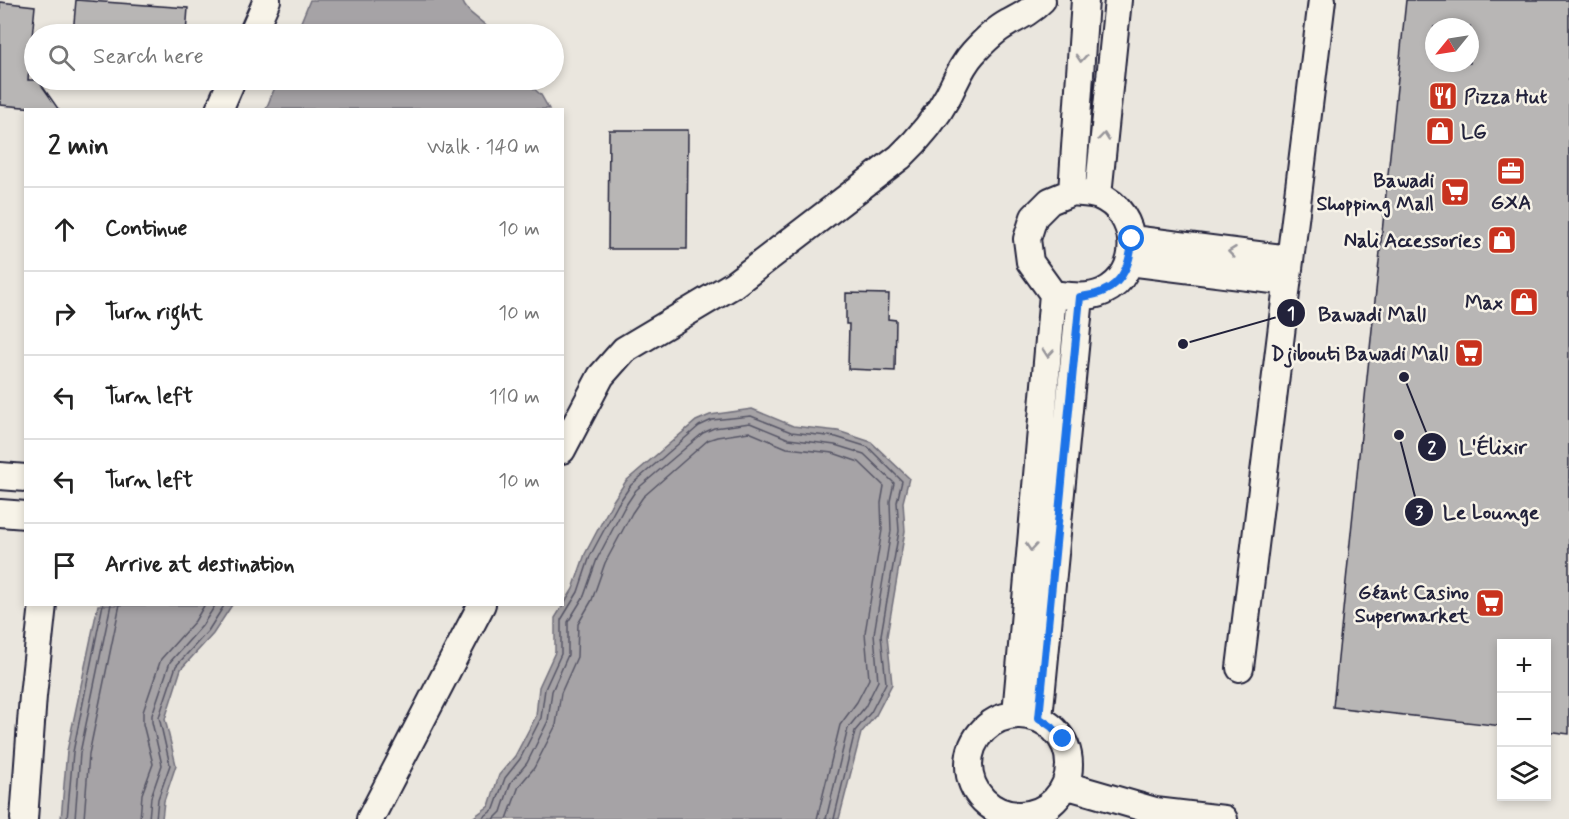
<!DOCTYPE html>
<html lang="en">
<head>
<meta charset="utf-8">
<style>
  :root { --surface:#fff; --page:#f6f6f6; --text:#222; --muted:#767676; --line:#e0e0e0 }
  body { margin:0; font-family:Mynerve,sans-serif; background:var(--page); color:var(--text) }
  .controls { position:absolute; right:18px; bottom:18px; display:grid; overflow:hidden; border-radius:0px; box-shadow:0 3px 9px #0003 }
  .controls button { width:54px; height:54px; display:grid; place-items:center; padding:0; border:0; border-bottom:2px solid var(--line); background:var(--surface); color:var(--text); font:30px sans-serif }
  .compass { position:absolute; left:1425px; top:18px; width:54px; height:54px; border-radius:50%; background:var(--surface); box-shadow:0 3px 9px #0003; rotate:240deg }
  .stop { position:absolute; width:18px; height:18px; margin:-14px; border:4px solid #1a73e8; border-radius:50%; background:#fff }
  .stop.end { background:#1a73e8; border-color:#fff; box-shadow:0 2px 6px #0008 }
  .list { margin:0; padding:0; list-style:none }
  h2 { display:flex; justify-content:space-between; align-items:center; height:78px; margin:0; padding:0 24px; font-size:26px }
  h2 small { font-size:20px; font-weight:400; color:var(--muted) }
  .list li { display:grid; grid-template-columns:39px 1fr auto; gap:18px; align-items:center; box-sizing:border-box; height:84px; padding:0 24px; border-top:2px solid var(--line) }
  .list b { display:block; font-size:22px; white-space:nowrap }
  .list em { font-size:20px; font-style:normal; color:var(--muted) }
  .icon { flex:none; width:33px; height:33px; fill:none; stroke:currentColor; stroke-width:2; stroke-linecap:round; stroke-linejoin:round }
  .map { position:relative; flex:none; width:1569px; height:819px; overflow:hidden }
  .search { position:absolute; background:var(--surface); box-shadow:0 3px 9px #0003; left:24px; top:24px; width:540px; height:66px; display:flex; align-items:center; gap:15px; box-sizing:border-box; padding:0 21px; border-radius:33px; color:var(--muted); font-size:22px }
  .panel { position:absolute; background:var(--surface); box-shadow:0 3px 9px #0003; left:24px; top:108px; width:540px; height:498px; border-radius:0px }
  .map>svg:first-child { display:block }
  .water { fill:#a6a3a6; stroke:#716f7b; stroke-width:1.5 }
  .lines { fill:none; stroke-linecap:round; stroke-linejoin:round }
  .shore { stroke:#575666; stroke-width:1.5 }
  .building { fill:#b8b6b5; stroke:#22223b; stroke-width:1.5; fill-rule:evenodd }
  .minor-casing { stroke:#22223b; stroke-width:30 }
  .minor { stroke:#f7f3e8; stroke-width:26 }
  .oneway { stroke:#97959a }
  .route { stroke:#1a73e8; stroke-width:8 }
  .labels { text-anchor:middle; stroke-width:5; stroke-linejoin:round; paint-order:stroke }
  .poi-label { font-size:20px; font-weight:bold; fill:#22223b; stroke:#f7f3e8; text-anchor:end }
  .leader { fill:none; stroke:#22223b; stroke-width:2 }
  .callout-dot { fill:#22223b; stroke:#f7f3e8; stroke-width:2 }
  .mark-label { font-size:18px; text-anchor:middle; font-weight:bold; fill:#fff }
  .callout-label { font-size:21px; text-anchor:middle; font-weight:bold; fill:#22223b; stroke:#f7f3e8; stroke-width:5; stroke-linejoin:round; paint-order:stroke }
</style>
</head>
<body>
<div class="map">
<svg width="1569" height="819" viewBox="0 0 1569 819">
  <rect width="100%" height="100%" fill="#eae6de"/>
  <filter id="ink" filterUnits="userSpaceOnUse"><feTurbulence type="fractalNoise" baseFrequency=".0167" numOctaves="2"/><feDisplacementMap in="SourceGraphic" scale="12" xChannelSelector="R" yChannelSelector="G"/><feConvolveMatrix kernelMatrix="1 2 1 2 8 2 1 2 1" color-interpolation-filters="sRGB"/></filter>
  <g filter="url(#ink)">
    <path class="water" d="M310 0H462C467 16 485 20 493 34H296Z
      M278 80H524L541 95 549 109H266Z
      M752 409 793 426 838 431 871 442 909 478 903 502 905 531 887 636 892 684 876 715 861 733 839 819H471L489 806 499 775 515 756 536 716 539 687 555 652V618L573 589 585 554 613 501 626 481 696 421 710 415Z
      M98 605H232L213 634 181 669 165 719 176 765 164 801 162 819H61L67 751Z"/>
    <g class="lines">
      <path class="shore" d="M67 819 73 752 103 604
        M75 819 80 753 111 604
        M84 819 89 754 120 604
        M140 819 142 794 153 764 143 724V712L161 659 195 621 205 604
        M149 819 151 797 162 765 152 722V715L170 662 202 626 216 604
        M156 819 158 799 170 765 159 717 176 666 208 631 225 604
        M481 819 494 809 505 778 520 759 541 718 545 689 561 654V620L578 592 590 556 618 504 631 485 699 426 712 420 751 416 791 432 836 437 868 447 902 481 897 502 899 531 881 635 886 683 871 712 855 731 834 819
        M494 819 501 812 511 782 527 763 548 721 552 691 568 655V622L584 596 597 559 624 508 636 490 703 433 714 428 750 423 789 439 835 445 864 454 894 483 890 501 891 531 874 634 878 681 865 707 848 728 826 819
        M507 819 519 786 534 768 556 725 561 693 577 657 578 624 592 600 605 563 632 513 643 497 708 440 717 437 749 432 787 448 833 453 859 462 884 486 881 503 882 530 865 633 869 679 857 702 840 725 817 819"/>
    </g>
    <path class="building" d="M76 0 188 8 186 34H73Z
      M1406 0H1569V734L1546 731V644H1502V726L1333 707ZM1434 27H1470V63H1434Z
      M0 2 35 6 28 80H38L59 110 0 105Z
      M609 130H688L687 249H608Z
      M846 293 889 294 888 319 896 320 895 371 848 369 849 324H846Z"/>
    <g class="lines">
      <g class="minor-casing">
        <path id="minor" d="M252 34 267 0
          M219 110 232 80
          M1072 192C1080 193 1092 193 1099 196 1139 212 1144 273 1103 292 1087 299 1070 296 1053 294L1030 262 1027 239 1034 217 1050 201Z
          M1072 192 1085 0
          M1098 195 1118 0
          M1132 239 1290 259
          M1129 262 1287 282
          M562 450 601 376 624 350 733 285 900 157C919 139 935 120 948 96 956 81 961 66 973 53 983 42 995 30 1008 23 1021 16 1031 11 1042 0
          M0 476 26 478
          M0 513 26 515
          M1240 668 1322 0
          M1016 714 1053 294
          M969 765a50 50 0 1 1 100 0a50 50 0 1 1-100 0Z
          M1039 718 1080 297
          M1065 785 1155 811 1224 819
          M24 819 33 696 43 604
          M370 819 482 604"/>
      </g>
      <use href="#minor" class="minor"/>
    </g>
    <defs><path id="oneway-chevron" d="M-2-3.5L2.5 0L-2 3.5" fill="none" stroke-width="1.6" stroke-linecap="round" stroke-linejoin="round" transform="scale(1.5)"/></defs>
    <g class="oneway">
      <use href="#oneway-chevron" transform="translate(1081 58) rotate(94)"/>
      <use href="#oneway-chevron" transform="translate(1104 137) rotate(-84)"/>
      <use href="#oneway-chevron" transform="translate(1232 252) rotate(-173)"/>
      <use href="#oneway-chevron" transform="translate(1048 353) rotate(95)"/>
      <use href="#oneway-chevron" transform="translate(1031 547) rotate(95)"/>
    </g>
  </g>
  <g class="lines" filter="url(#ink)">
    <path class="route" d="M1063 739 1052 727 1039 718 1080 297C1087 296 1097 295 1104 291 1124 282 1131 260 1132 239"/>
  </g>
  <defs>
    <g id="restaurant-square" transform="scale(1.5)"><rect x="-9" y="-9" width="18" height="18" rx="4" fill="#c8321e" stroke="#f7f3e8"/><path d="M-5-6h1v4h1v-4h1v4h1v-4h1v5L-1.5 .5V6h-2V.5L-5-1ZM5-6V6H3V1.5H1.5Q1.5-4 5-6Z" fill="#fff"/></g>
    <g id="shop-square" transform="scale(1.5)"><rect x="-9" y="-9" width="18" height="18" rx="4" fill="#c8321e" stroke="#f7f3e8"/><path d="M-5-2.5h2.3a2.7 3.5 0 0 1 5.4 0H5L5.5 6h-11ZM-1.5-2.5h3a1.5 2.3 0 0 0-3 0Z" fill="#fff"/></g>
    <g id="office-square" transform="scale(1.5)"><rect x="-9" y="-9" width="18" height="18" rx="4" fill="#c8321e" stroke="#f7f3e8"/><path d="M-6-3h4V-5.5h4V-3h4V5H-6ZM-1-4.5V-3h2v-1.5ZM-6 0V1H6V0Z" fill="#fff"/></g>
    <g id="supermarket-square" transform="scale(1.5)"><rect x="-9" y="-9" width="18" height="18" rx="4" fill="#c8321e" stroke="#f7f3e8"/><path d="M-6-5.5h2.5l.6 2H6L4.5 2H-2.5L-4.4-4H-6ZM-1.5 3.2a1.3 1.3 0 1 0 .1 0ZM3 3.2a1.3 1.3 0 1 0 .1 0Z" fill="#fff"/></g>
  </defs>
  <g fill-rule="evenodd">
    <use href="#restaurant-square" x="1443" y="96"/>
    <use href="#shop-square" x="1440" y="131"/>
    <use href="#office-square" x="1511" y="171"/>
    <use href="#supermarket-square" x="1455" y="192"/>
    <use href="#shop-square" x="1502" y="240"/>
    <use href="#shop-square" x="1524" y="302"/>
    <use href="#supermarket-square" x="1469" y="353"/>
    <use href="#supermarket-square" x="1490" y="603"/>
  </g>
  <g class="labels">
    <g class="poi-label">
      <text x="1464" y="103" text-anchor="start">Pizza Hut</text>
      <text x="1461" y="138" text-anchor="start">LG</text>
      <text x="1434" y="187">Bawadi<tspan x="1434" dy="23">Shopping Mall</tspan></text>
      <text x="1511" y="209" text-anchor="middle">GXA</text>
      <text x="1481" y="247">Nali Accessories</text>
      <text x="1503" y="309">Max</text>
      <text x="1448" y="360">Djibouti Bawadi Mall</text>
      <text x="1469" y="599">Géant Casino<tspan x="1469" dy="23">Supermarket</tspan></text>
    </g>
  </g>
  <path class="leader" d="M1183 344L1291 313M1404 377L1432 447M1399 435L1419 512"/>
  <g class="callout-dot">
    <circle cx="1183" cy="344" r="6"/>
    <circle cx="1404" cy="377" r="6"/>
    <circle cx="1399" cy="435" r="6"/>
    <circle cx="1291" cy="313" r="15"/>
    <circle cx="1432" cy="447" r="15"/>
    <circle cx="1419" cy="512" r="15"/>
  </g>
  <g class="mark-label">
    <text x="1291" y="319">1</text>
    <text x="1432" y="453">2</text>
    <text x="1419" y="518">3</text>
  </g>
  <g class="callout-label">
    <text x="1372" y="321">Bawadi Mall</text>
    <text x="1493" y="454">L'Élixir</text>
    <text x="1491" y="519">Le Lounge</text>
  </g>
</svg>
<div class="controls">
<button>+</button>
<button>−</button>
<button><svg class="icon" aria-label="layers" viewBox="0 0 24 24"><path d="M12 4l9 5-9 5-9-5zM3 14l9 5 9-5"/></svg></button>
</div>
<svg class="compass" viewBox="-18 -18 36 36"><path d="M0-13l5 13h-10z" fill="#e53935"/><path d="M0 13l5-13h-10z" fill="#767676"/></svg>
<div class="stop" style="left:1132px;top:239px"></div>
<div class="stop end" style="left:1063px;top:739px"></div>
<div class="search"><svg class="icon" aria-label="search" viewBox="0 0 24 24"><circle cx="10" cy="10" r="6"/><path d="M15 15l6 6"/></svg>Search here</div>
<section class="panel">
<h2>2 min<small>Walk · 140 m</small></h2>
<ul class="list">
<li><svg class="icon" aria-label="ahead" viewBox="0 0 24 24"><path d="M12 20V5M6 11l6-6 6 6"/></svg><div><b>Continue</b></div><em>10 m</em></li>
<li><svg class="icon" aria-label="right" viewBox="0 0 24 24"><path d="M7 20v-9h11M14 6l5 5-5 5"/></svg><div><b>Turn right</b></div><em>10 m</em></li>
<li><svg class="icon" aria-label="left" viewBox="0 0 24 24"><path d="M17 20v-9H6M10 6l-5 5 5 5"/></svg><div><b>Turn left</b></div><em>110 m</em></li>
<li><svg class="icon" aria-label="left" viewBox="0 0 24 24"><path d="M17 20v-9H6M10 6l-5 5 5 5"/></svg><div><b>Turn left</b></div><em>10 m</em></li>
<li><svg class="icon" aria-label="arrive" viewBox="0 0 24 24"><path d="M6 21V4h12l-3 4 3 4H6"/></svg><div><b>Arrive at destination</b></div></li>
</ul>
</section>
</div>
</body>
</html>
